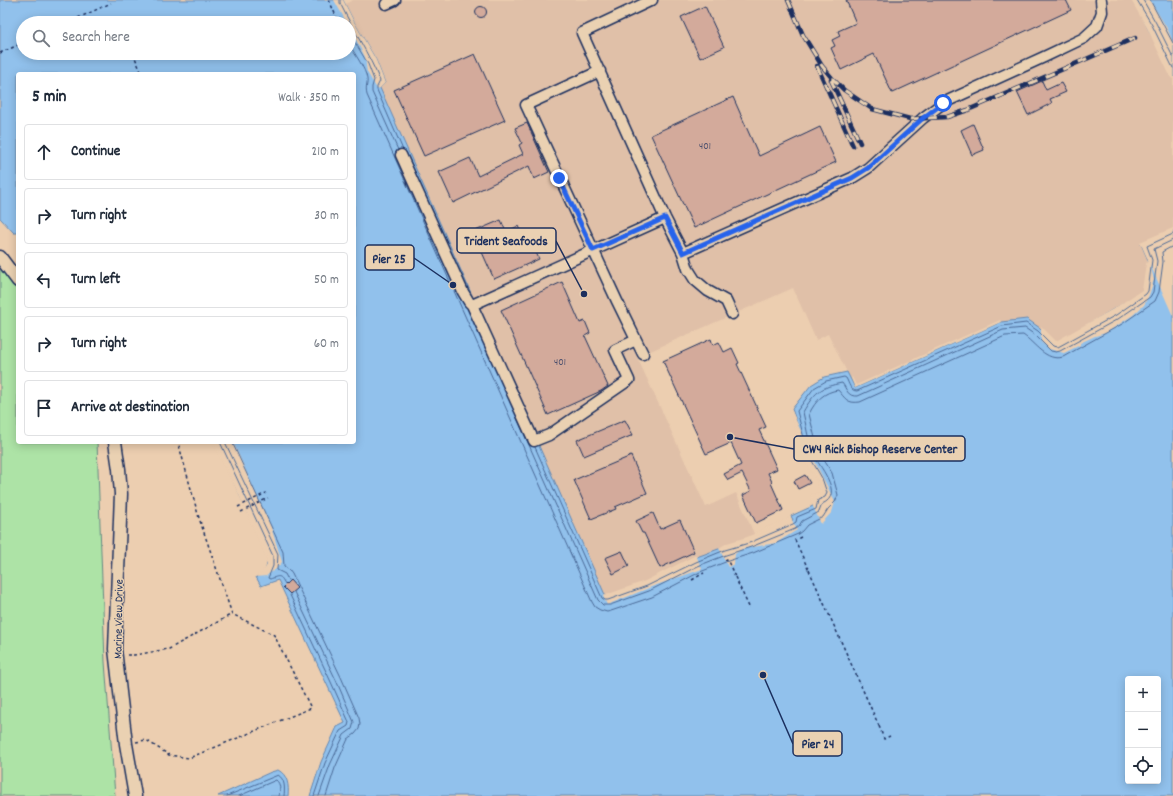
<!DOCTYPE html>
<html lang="en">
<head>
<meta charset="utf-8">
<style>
  :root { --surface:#fff; --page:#f6f6f7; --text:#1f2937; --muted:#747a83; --line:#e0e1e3 }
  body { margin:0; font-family:Dekko,sans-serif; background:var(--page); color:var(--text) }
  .controls { position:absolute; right:12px; bottom:12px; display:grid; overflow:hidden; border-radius:4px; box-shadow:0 2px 10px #0003 }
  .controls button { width:36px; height:36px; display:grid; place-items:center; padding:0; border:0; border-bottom:1px solid var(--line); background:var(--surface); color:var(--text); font:20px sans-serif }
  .stop { position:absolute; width:12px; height:12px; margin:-9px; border:3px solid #2563eb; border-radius:50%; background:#fff }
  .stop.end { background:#2563eb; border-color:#fff; box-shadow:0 1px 4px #0008 }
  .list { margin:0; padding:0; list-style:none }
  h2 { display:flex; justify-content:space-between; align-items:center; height:52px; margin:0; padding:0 16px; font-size:17px }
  h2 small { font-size:13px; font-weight:400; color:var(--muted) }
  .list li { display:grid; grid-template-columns:26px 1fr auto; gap:12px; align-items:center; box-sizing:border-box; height:56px; margin:0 8px 8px; padding:0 8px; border:1px solid var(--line); border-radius:4px }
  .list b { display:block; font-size:15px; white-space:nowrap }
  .list em { font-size:13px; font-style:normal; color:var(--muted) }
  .icon { flex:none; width:22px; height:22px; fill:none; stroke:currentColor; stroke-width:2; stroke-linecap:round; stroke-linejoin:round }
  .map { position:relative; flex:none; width:1173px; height:796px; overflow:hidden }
  .search { position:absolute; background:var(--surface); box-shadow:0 2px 10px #0003; left:16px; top:16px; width:340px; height:44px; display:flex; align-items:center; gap:10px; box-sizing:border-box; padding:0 14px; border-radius:22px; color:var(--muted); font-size:15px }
  .panel { position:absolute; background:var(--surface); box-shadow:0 2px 10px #0003; left:16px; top:72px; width:340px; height:372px; border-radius:4px }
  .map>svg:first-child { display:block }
  .built { fill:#e0c0a8 }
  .green { fill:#ade3a6; stroke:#648982 }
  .water { fill:#91c1ec; stroke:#6287b3; fill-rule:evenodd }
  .pier { fill:#ecceb0 }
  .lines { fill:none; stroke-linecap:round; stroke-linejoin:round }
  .shore { stroke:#4a6997; stroke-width:1 }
  .building { fill:#d3aa9b; stroke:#1b2f5e }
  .minor-casing { stroke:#1b2f5e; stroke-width:13 }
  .major-casing { stroke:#1b2f5e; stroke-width:15 }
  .path { stroke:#1b2f5e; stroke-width:1.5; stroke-dasharray:3 3; stroke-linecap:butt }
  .minor { stroke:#ead1b2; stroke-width:10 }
  .major { stroke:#ead1b2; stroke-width:12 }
  .rail-casing { stroke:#1b2f5e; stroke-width:4.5 }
  .rail { stroke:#ead1b2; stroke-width:3; stroke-dasharray:9; stroke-linecap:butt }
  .route { stroke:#2563eb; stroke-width:5 }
  .labels { text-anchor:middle; stroke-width:3; stroke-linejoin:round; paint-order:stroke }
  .number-label { font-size:10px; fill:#494e6d }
  .street-label { font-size:12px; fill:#1b2f5e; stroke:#ead1b2 }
  .leader { fill:none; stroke:#1b2f5e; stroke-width:1.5 }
  .callout-dot { fill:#1b2f5e; stroke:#ead1b2; stroke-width:1.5 }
  .callout { fill:#ead1b2; stroke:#1b2f5e; stroke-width:1.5 }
  .callout-label { font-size:13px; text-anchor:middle; font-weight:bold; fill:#1b2f5e }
</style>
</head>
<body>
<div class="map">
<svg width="1173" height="796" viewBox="0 0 1173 796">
  <rect width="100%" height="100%" fill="#ecceb0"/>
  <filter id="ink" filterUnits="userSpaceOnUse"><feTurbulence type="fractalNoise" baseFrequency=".025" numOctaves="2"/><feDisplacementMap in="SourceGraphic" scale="8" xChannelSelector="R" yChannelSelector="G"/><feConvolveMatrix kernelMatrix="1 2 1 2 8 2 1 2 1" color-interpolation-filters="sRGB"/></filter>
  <g filter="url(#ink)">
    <path class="built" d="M353 0H1133L1173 77V230L1148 260 1144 291 1056 343 855 388 828 334 816 340 793 288 637 357 706 507 736 493 755 536 646 583 606 597 355 99 385 83 376 60 354 22 345 4Z"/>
    <path class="green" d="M0 267 18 291V442H97L105 662 115 796H0Z"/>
    <path class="water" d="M0 0H343L354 22 376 60 385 83 380 88 606 597 646 583 694 558 724 547 748 539 793 520 791 516 813 506V496L823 494 792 409 811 385 824 377 847 372 855 388 1001 322 1027 319 1040 328 1056 343 1144 291 1148 260 1141 244 1173 230V796H310L321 762 337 727 345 723 278 580 261 586 256 577 264 574 269 558 215 442H354V74H18V233H14L0 218ZM23 23H349V53H23ZM1128 679H1158V781H1128Z
      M1133 0H1173V77Z
      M278 770C288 775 289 786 288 796H218L271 772Z"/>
    <path class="pier" d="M334 0H343L354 22 376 60 385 83 380 88 377 89 367 72 365 57 349 26V23H347Z
      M1131 0H1150L1168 30 1173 42V79L1171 78 1147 28Z
      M1173 228V316L1150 264 1154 280 1149 295 1144 305 1133 315 1106 333 1095 336 1080 343V345L1064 353 1049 349 1041 342V326L1056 341 1113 309 1142 290 1146 264 1148 260 1140 242Z
      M1000 320 1001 322 855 388 851 378 852 377 856 385Z
      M791 409 801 431 808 448 835 502 832 512 821 524 811 502 812 495 820 493 817 480 802 456Z
      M213 442H233L271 527 282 562 276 569 266 576 256 577 259 574 263 572 267 565V558L239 495Z
      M790 518H791L797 530 776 543 742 549 735 554 734 564 728 567 719 548 727 543 747 537Z
      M696 555 702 569 651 587 607 605 603 596 645 581Z"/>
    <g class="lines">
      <path class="shore" d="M340 0V3C353 30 369 54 380 81L377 87V90L403 150
        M1137 0 1152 25 1173 68
        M1143 0 1156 23 1173 57
        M1150 0 1173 43
        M349 32 368 64 374 80 372 87V92L398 150
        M349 44C354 53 366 69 367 79 368 84 365 87 367 95L592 602 595 607 600 610 607 612 611 611 652 597 700 572 728 561 753 553 798 534 802 531 807 525 823 517 828 509 835 502 838 495 832 473 818 450 809 414C816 400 824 392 838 390 845 398 847 404 860 402L1005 336 1023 335C1035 343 1046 362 1063 357L1122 324 1155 301 1159 292 1163 262 1162 252 1173 246
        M517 418 598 600 603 605H610L649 591 698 566 726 555 751 547 795 529 799 526 802 521 819 512 822 504C846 494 817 465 812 451 808 439 806 425 803 412 814 393 820 387 842 383 847 389 847 397 858 396L1003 330 1025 328 1035 335 1051 351 1056 352 1060 351 1118 319 1150 297 1153 292 1157 261 1154 249 1173 240
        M220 442 273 556V566L268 578 270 579C279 576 280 574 285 584
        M225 442 278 554 277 570 285 574 288 580
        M232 442 283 552 284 566 289 570 292 574 341 677 359 718 360 724 359 729 355 734 348 739 335 768 326 796
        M535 447 602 598 605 600H608L647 586 696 562 725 550 749 543 793 524 796 522 797 517 816 509 818 500 825 497 827 493 822 478 808 454 797 411 814 388 826 381 844 377 846 378C849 383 850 391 857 391L1002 326 1026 323 1038 331 1053 346 1058 347 1116 315 1146 294 1148 291 1152 260 1147 246 1173 234
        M294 592 336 680 354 722 352 729 344 735 330 765 319 796
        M290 595 331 682 349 722 348 726 340 731 325 763 314 796
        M227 796 278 775C285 779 285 788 284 796
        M239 796 276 780C281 784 280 790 279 796"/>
    </g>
    <path class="building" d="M846 0H1066L1071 10 892 93 874 54 841 70 831 48 835 46 832 40 840 36 838 31 856 23Z
      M705 6 724 47 700 58 681 17Z
      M475.5 12a5.5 5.5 0 1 1 11 0a5.5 5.5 0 1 1-11 0Z
      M475 54 505 120 424 156 394 90Z
      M1042 81 1046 90 1061 83 1066 92 1050 99 1052 103 1028 115 1017 92Z
      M733 97 759 156 820 127 836 162 694 228 651 135Z
      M527 123 549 172 534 179 529 166 453 203 439 172 470 158 478 176 523 154 519 145 522 143 515 128Z
      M973 124 984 150 972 155 961 130Z
      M501 220 506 232 518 226 525 241 539 235 543 245 534 248 539 259 494 279 473 232Z
      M562 282 580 323 585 321 590 333 585 336 608 386 601 391 548 415 501 310Z
      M711 339 713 345 719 342 724 352 732 348 739 363 737 364 766 427 759 430 777 469 768 473 772 482 771 483 783 510 756 523 743 495 751 491 742 473 728 480 724 474 741 465 731 443 706 454 663 361Z
      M625 420 633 435 584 456 577 440Z
      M631 456 647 493 615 507 616 509 591 519 574 480Z
      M805 475 810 483 798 489 794 481Z
      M653 513 660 529 680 520 694 552 660 568 644 533H642L636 521Z
      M622 551 629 566 613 574 605 558Z
      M290 580 297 588 290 594 283 587Z"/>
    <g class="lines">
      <g class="minor-casing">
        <path id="minor" d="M652 0 582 33 665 218 683 253 688 269 695 280 708 291 726 301 732 314
          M386 4 395 0
          M600 71 526 105 617 301 643 354
          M401 155 463 292 469 302 472 305
          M683 253 852 178 868 168 923 118 943 103 1044 57 1084 38 1097 26 1102 12 1101 0
          M636 340 615 350 629 380 549 435 534 441 472 305 665 218"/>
      </g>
      <g class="major-casing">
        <path id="major" d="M0 257 18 281
          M115 442 119 469 121 494 115 649 126 744 135 796"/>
      </g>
      <path class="path" d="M329 0 339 23
        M67 23 111 3
        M0 53 23 43
        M133 53 142 74
        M238 507 266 493
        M241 512 268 498
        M801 537 795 540 809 571
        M725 560 727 559 735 577
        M809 570 879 726
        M735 577 750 609
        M692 580 704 573
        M127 655H134L169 649 232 614
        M879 726 884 739 890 736
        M136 742 146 740 169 755 189 758 311 708 274 635 232 614 199 518 178 442"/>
      <use href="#minor" class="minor"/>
      <use href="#major" class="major"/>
      <g class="rail-casing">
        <path id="rail" d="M788 0 803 35 822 66 832 78 844 90 872 109 910 119 947 117 968 110 1135 38
          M817 66 853 146
          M831 80 860 143"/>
      </g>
      <use href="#rail" class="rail"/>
    </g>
  </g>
  <g class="lines" filter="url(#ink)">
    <path class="route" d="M559 178 593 250 665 218 683 253 852 178 868 168 923 118 943 103"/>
  </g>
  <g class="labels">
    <g class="number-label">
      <text x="705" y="149">401</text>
      <text x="560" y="365">401</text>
    </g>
    <g class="street-label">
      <text transform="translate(118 619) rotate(-89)" y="4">Marine View Drive</text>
    </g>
  </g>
  <path class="leader" d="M584 294L556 241M453 285L414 258M730 437L794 449M763 675L793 744"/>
  <g class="callout-dot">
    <circle cx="584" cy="294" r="4"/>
    <circle cx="453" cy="285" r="4"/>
    <circle cx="730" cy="437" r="4"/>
    <circle cx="763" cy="675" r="4"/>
  </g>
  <g class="callout">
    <rect x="457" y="228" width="99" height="25" rx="4"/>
    <rect x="365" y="245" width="49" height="25" rx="4"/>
    <rect x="794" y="436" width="171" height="25" rx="4"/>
    <rect x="793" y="731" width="49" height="25" rx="4"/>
  </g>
  <g class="callout-label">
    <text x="506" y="245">Trident Seafoods</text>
    <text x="389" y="263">Pier 25</text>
    <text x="880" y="453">CW4 Rick Bishop Reserve Center</text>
    <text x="818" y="748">Pier 24</text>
  </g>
</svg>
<div class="controls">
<button>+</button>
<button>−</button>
<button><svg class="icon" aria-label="locate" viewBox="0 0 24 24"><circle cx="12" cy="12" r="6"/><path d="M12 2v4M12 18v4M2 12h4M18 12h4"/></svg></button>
</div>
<div class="stop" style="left:943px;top:103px"></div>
<div class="stop end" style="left:559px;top:178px"></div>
<div class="search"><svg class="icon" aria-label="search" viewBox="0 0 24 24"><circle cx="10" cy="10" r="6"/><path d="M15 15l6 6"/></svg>Search here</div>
<section class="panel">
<h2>5 min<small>Walk · 350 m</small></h2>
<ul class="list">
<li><svg class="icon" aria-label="ahead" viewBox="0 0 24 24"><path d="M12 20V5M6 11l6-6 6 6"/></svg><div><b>Continue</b></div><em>210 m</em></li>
<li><svg class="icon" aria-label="right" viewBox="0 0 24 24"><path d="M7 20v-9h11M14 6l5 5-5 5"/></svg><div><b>Turn right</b></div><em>30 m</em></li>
<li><svg class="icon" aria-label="left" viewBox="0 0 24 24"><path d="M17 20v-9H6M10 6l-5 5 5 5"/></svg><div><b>Turn left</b></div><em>50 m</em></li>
<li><svg class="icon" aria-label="right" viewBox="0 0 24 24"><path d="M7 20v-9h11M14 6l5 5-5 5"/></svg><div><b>Turn right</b></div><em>60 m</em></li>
<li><svg class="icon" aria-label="arrive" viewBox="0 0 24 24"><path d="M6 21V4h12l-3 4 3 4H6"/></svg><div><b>Arrive at destination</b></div></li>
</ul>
</section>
</div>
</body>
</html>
